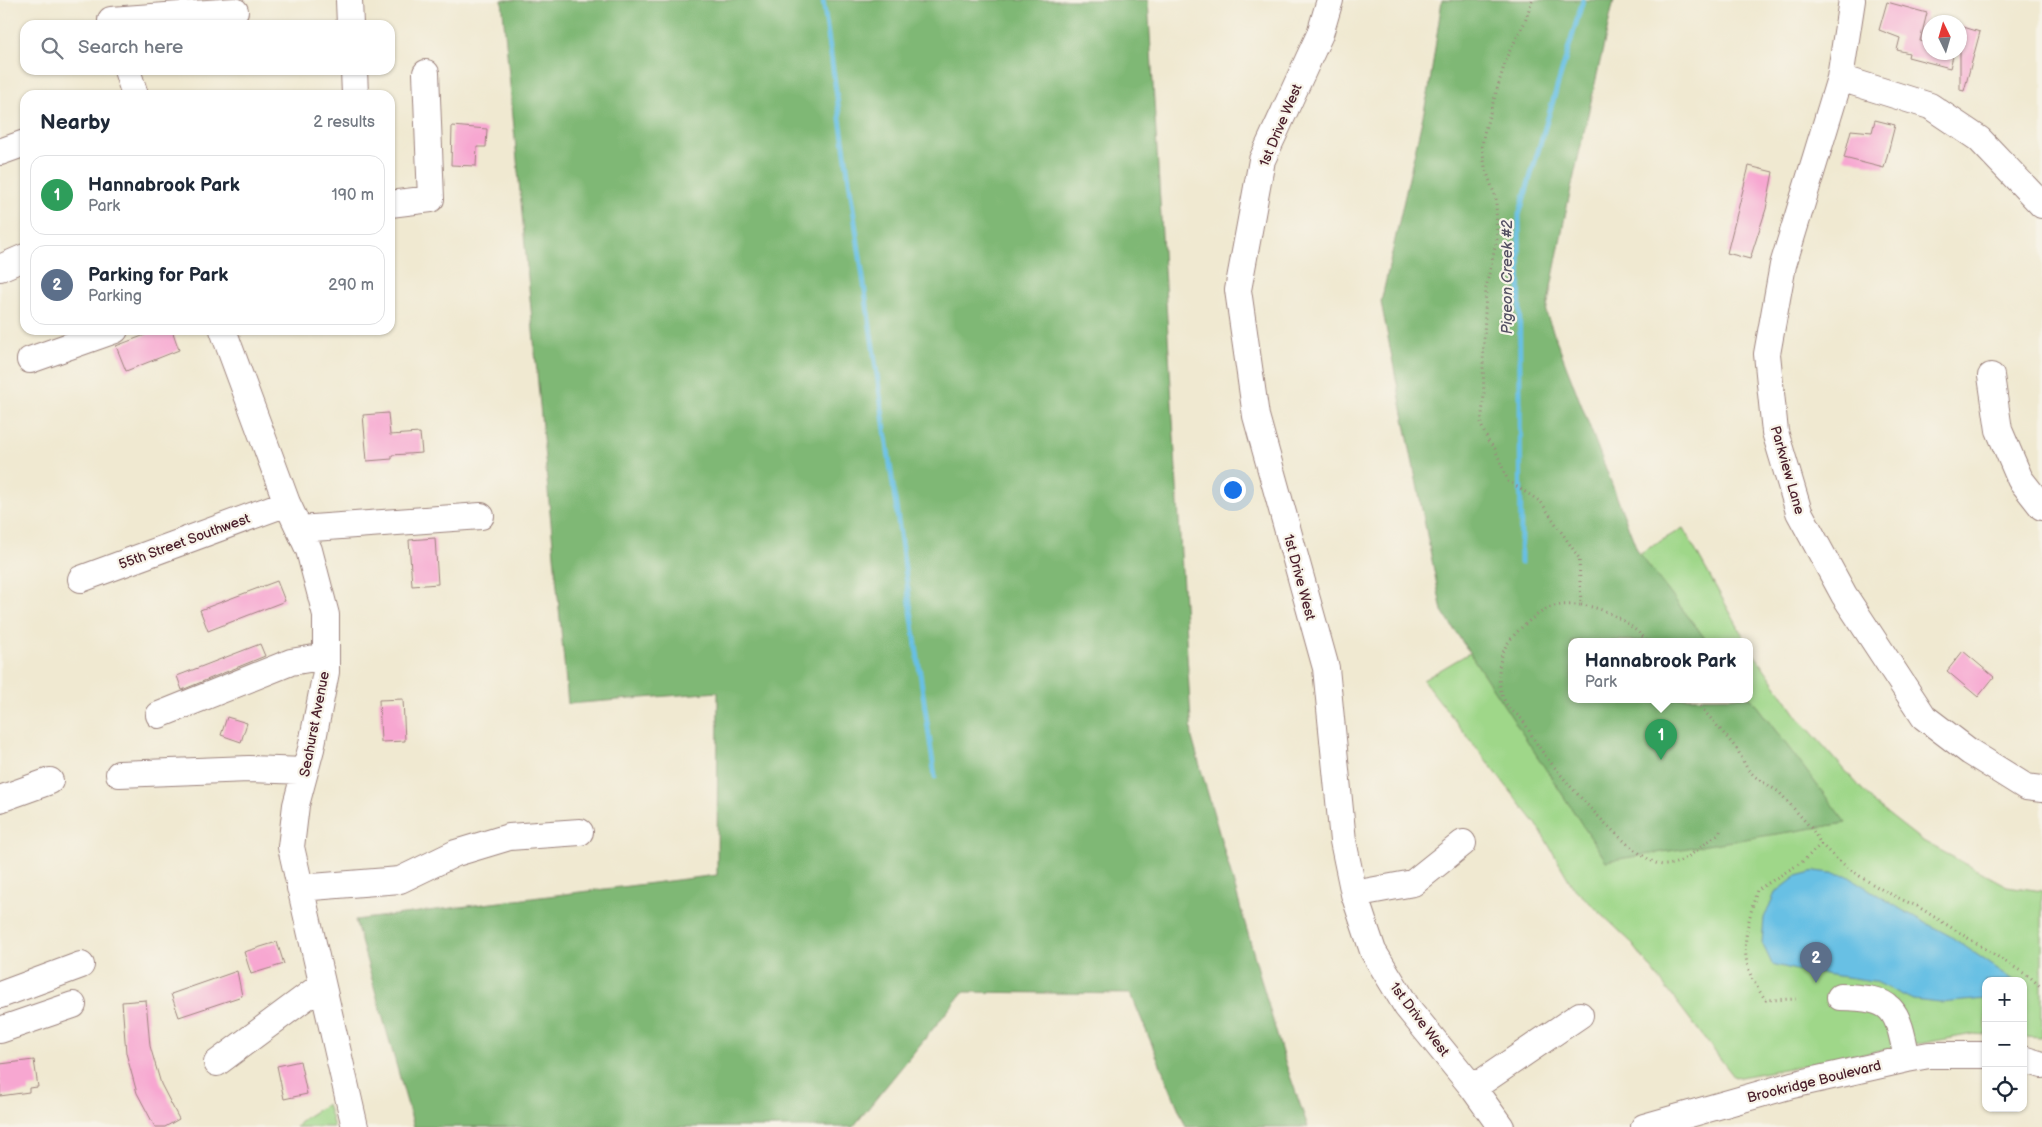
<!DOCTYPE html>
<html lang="en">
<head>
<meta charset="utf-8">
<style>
  :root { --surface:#fff; --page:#f2f2f3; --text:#1f2937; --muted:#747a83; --line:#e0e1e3; --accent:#0f766e }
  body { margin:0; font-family:"Balsamiq Sans",sans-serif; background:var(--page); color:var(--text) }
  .controls { position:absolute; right:15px; bottom:15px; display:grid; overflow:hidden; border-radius:10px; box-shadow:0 1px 4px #0004 }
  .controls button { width:45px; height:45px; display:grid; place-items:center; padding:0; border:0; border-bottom:1px solid var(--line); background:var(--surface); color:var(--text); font:25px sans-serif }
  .compass { position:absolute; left:1922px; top:15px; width:45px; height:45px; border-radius:50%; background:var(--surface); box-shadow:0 1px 4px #0004; rotate:355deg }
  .you { position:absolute; left:1232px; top:489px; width:18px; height:18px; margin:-12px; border:4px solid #fff; border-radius:50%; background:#1a73e8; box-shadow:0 0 0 8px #1a73e833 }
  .badge { display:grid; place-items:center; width:32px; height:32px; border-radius:50%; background:var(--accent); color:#fff; font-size:16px; font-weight:700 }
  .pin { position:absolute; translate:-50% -41px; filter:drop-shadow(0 1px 2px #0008) }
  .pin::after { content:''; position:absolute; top:26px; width:18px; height:15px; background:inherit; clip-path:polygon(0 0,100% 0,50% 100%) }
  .popup { position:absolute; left:1568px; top:638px; width:185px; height:65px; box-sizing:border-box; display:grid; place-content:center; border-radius:10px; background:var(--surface); filter:drop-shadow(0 1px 4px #0005); font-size:16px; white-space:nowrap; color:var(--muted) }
  .popup b { font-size:19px; color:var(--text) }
  .popup::after { content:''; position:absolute; left:50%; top:100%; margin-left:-10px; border:10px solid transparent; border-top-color:var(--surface) }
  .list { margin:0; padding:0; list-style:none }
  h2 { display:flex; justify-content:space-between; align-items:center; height:65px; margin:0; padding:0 20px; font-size:21px }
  h2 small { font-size:16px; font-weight:400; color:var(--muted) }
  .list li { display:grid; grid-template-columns:32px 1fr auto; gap:15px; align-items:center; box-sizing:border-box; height:80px; margin:0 10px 10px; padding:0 10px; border:1px solid var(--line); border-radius:15px }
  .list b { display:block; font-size:19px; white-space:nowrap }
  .list p { margin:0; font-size:16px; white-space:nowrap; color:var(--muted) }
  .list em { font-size:16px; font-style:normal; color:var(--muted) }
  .icon { flex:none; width:28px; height:28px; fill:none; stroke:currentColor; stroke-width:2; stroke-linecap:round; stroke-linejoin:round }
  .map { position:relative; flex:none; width:2042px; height:1127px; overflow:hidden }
  .search { position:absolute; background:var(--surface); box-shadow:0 1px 4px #0004; left:20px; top:20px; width:375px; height:55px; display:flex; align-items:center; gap:12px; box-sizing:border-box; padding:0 18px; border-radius:15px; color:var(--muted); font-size:19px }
  .panel { position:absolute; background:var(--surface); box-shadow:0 1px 4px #0004; left:20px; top:90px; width:375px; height:245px; border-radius:15px }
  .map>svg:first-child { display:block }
  .green { fill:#9fd789; stroke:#747b5a }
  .forest { fill:#7fb875; stroke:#646c50 }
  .water { fill:#67c0e4; stroke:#587088 }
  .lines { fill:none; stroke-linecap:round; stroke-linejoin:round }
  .stream { stroke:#67c0e4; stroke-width:5 }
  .building { fill:#f7a7d1 }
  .minor-casing { stroke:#9d847e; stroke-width:28 }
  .path { stroke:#9d847e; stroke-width:3; stroke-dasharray:1 4; stroke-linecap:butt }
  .minor { stroke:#fff; stroke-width:26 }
  .labels { text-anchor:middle; stroke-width:4.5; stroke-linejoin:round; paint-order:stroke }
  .street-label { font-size:14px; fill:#4a1f2b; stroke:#f7f3e8 }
  .water-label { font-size:15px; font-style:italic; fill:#534f62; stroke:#f7f3e8 }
</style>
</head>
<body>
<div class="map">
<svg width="2042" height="1127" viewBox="0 0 2042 1127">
  <rect width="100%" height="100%" fill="#f7f3e8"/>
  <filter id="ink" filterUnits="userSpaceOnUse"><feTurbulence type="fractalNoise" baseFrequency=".02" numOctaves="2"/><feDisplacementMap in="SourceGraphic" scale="10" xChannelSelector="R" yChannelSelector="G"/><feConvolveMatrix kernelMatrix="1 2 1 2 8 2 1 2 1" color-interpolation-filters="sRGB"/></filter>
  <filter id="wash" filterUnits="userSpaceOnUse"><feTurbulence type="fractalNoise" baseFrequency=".0096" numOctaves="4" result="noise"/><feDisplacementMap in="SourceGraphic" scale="20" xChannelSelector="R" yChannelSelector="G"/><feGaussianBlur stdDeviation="1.12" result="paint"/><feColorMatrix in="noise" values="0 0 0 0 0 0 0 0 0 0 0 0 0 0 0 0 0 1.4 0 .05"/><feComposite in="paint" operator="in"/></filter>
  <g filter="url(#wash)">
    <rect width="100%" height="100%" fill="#f0e9d1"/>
    <path class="green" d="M1683 528 1746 641H1572V699H1750V648L1798 717 1875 804 1921 840 2007 886 2042 891V1038L2023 1037V981H1986V1035L1973 1034 1735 1078 1630 941 1573 887 1537 825 1423 680Z
      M327 1104 334 1127H296L303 1119Z"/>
    <path class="forest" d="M502 0H1148L1192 738 1283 1056 1308 1127H1186L1131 994 963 992 853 1127H414L355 920 717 875 718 692 568 704Z
      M1442 0H1614L1566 211 1546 313 1638 552 1707 641H1572V699L1750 697 1846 823 1606 861 1442 611 1381 302 1429 89Z"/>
    <path class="water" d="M1816 871 1846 875 1902 910 1950 936 2015 981H1986V999L1940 1003 1913 1000 1874 981 1796 970 1772 964 1762 943 1764 918 1775 893 1797 876Z"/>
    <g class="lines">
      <path class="stream" d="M823 0 935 777
        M1521 563 1519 215 1583 0"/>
    </g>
    <g id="blocks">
      <path class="building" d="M1887 2 1927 13 1920 41 1930 43V52H1954L1950 68 1908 57 1909 53 1897 50 1900 38 1879 30Z
        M1960 26 1980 32 1964 91 1960 90Z
        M1875 120 1895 125 1884 168 1844 158 1851 130 1872 132Z
        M452 126 487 129 486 147H477L476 166 451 165Z
        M1749 166 1773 172 1766 209 1750 259 1727 253Z
        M158 330H172L179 350 126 371 116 346Z
        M388 413 390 435 420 433 422 453 392 455V459L367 461 363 415Z
        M435 538 438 584 412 586 409 540Z
        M277 581 285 601 208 631 200 610Z
        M260 644 265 656 182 690 177 676Z
        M1963 651 1994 677 1978 697 1947 671Z
        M403 699 405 741 381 742 379 700Z
        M227 717 247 723 241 742 221 735Z
        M277 942 284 964 251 974 244 952Z
        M237 971 242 996 179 1017 171 994Z
        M146 1000 150 1046 161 1084 179 1119 165 1127H155L137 1093 126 1053 122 1002Z
        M34 1060 38 1087 29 1088V1092L0 1096V1064Z
        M300 1061 307 1094 284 1099 277 1066Z"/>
    </g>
  </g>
  <g filter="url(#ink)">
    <use href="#blocks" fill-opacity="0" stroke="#9d847e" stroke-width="1"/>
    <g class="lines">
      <g class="minor-casing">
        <path id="minor" d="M349 0 350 25
          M1330 0 1320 34 1262 160 1238 290 1256 416 1326 668 1343 841 1354 894 1373 951 1407 1007 1473 1088 1501 1127
          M1852 0 1840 78 1783 265 1767 354 1775 432 1799 512 1844 595 1924 717 1970 752 2026 787 2042 789
          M111 20 235 11
          M127 70 135 95
          M354 70 355 95
          M1840 78 1930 106 1979 139 2042 205
          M0 152 25 143
          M390 204 431 199 426 73
          M0 268 25 257
          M223 330 287 503 309 550 326 615V672L311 749 296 805 291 847 355 1127
          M30 360 115 330
          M1991 376 1999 430 2020 479 2042 507
          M299 529 481 516
          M81 579 287 503
          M159 715 291 662 326 656
          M119 774 249 769 305 771
          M0 799 50 781
          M300 888 400 880 456 853 509 837 580 832
          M1354 894 1413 883 1463 843
          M0 995 81 965
          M1840 997C1894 998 1897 1007 1907 1059
          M0 1030 73 1005
          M2023 1059 2042 1065
          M217 1063 322 985
          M1473 1088 1580 1015
          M1644 1127 1792 1085 1907 1059 1929 1055H1986"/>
      </g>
      <path class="path" d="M1532 0 1525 22 1507 56 1484 133 1482 146 1485 167 1496 199 1497 239 1486 287 1483 365 1484 395 1481 425 1488 441 1495 449 1508 481 1541 502 1579 558 1581 605C1573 605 1562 604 1554 606 1539 610 1510 635 1504 650 1497 665 1497 691 1507 705 1511 711 1519 715 1523 721 1529 729 1533 739 1539 747 1556 772 1635 864 1664 865 1686 865 1701 844 1719 834L1721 829
        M1581 605C1607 608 1629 622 1647 641
        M1694 699 1737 749 1748 770 1758 779 1779 792 1812 829 1821 844 1802 862 1757 890C1745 934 1735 961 1766 1000L1796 999
        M1821 844C1847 871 1882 892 1917 906L2030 977 2042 988"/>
      <use href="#minor" class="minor"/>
    </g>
  </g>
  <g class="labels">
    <g class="street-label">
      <text transform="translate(1280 125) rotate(-67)" y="5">1st Drive West</text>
      <text transform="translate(1788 470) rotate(74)" y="5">Parkview Lane</text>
      <text transform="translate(184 541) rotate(-20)" y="5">55th Street Southwest</text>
      <text transform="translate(1300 577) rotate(75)" y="5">1st Drive West</text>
      <text transform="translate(314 724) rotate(-79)" y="5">Seahurst Avenue</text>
      <text transform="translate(1420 1019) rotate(53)" y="5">1st Drive West</text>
      <text transform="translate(1814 1081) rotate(-14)" y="5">Brookridge Boulevard</text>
    </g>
    <g class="water-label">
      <text transform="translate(1507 277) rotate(-90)" y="5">Pigeon Creek #2</text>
    </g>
  </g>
</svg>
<div class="controls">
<button>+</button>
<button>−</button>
<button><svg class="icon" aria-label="locate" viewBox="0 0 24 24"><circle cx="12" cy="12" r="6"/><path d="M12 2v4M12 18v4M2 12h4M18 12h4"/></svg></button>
</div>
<svg class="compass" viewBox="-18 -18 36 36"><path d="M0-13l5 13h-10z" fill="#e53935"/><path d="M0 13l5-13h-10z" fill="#747a83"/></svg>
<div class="you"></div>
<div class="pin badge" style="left:1661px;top:760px;background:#2e9e5b">1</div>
<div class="popup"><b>Hannabrook Park</b>Park</div>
<div class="pin badge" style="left:1816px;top:983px;background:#5c6f8a">2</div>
<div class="search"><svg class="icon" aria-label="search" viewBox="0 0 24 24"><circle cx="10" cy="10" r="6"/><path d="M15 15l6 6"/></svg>Search here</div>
<section class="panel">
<h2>Nearby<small>2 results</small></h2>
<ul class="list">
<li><span class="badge" style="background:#2e9e5b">1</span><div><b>Hannabrook Park</b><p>Park</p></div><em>190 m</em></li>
<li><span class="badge" style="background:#5c6f8a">2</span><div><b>Parking for Park</b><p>Parking</p></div><em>290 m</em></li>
</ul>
</section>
</div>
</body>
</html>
